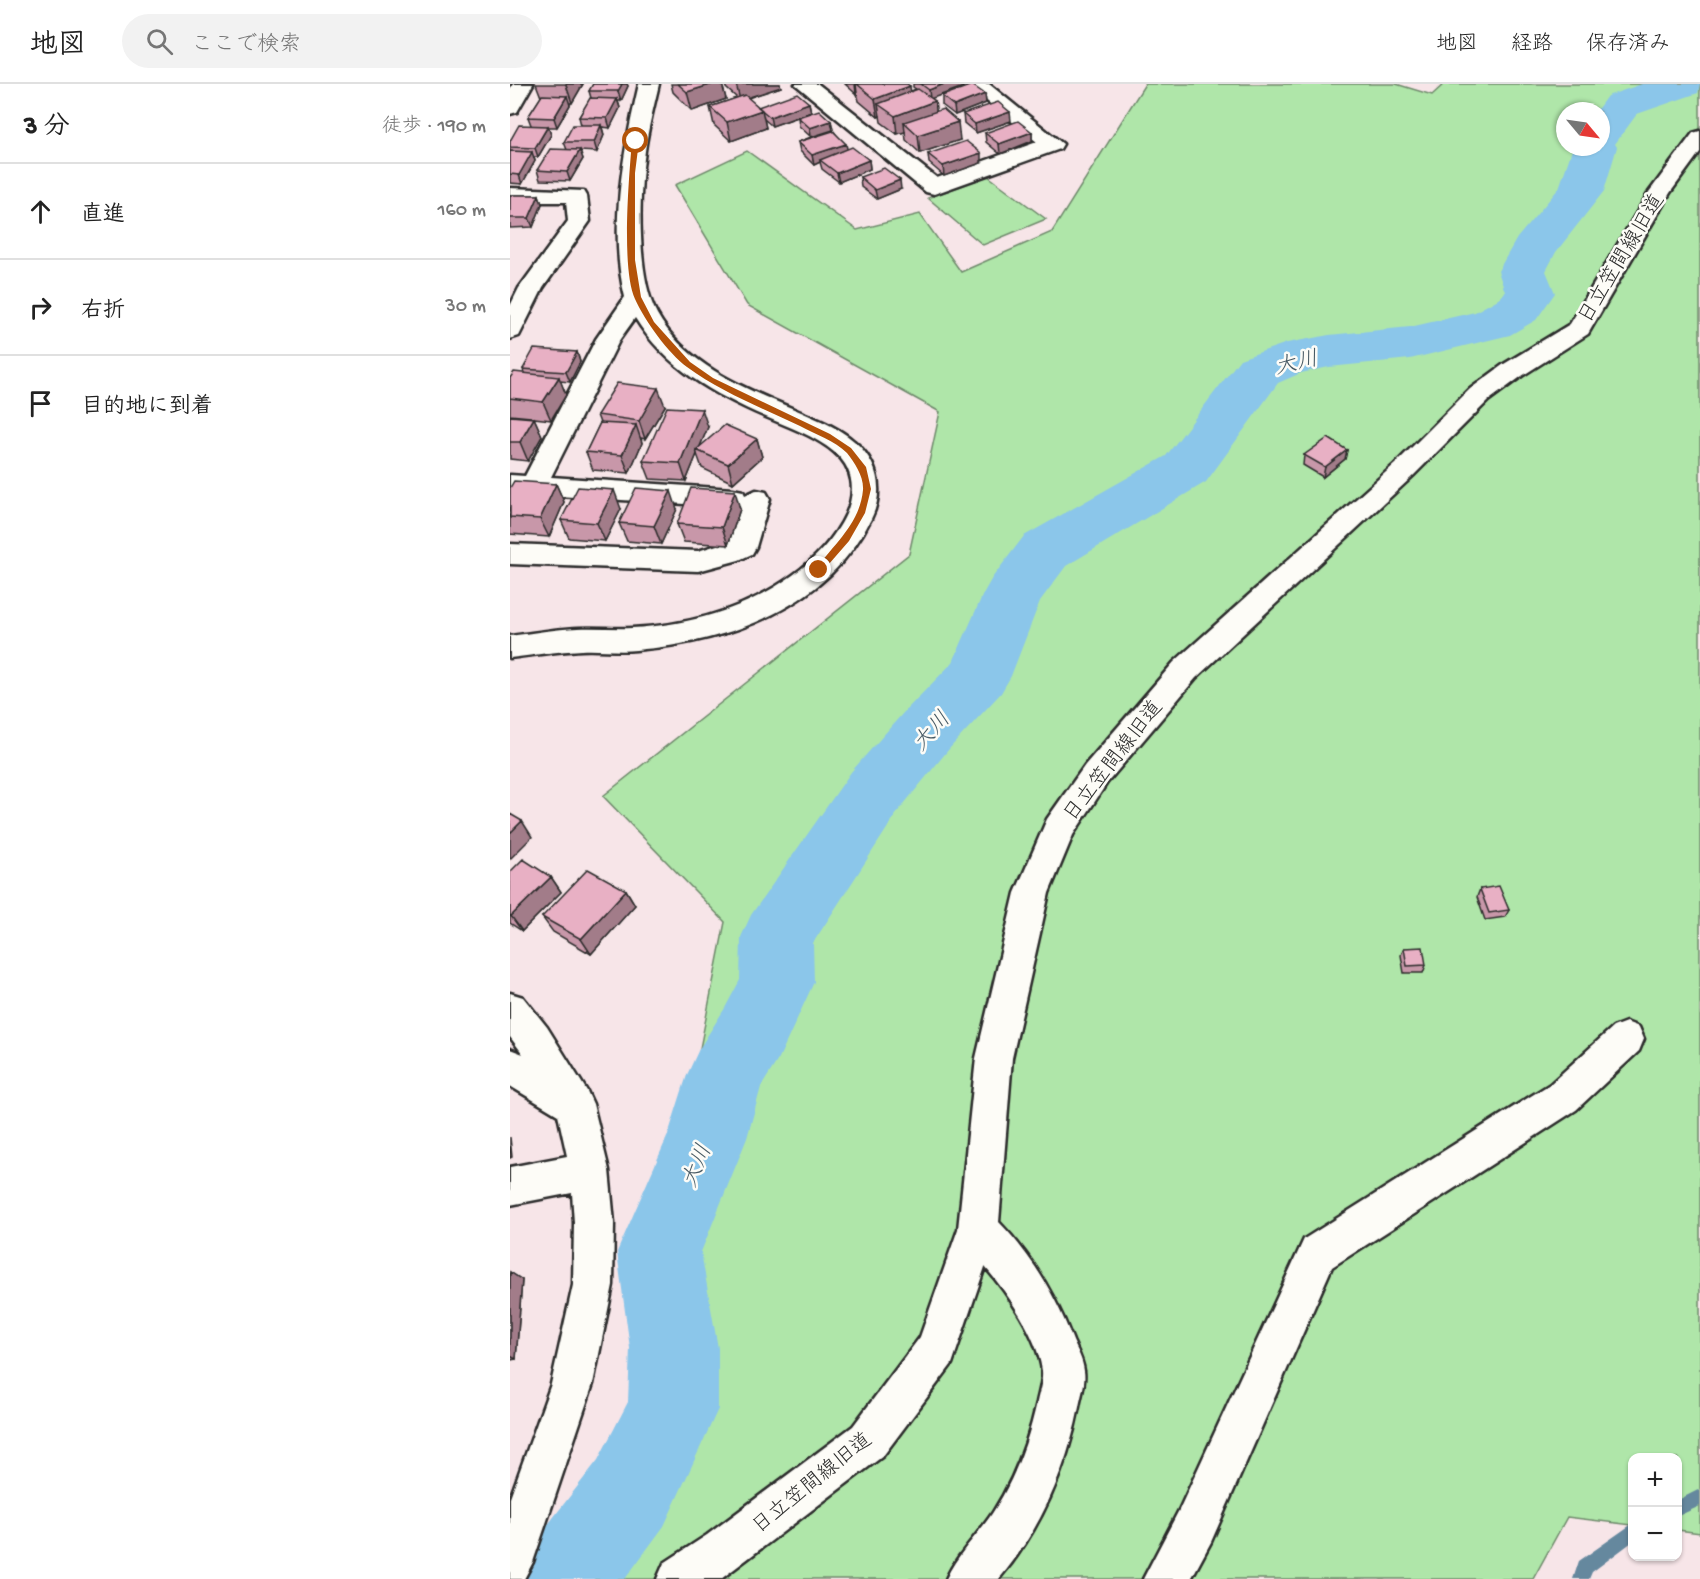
<!DOCTYPE html>
<html lang="ja">
<head>
<meta charset="utf-8">
<style>
  :root { --surface:#fff; --page:#f2f2f2; --text:#222; --muted:#767676; --line:#e0e0e0 }
  body { margin:0; font-family:"Gochi Hand","Klee One",sans-serif; background:var(--page); color:var(--text) }
  .controls { position:absolute; right:18px; bottom:18px; display:grid; overflow:hidden; border-radius:12px; box-shadow:0 2px 4px #0004 }
  .controls button { width:54px; height:54px; display:grid; place-items:center; padding:0; border:0; border-bottom:2px solid var(--line); background:var(--surface); color:var(--text); font:30px sans-serif }
  .compass { position:absolute; left:1046px; top:18px; width:54px; height:54px; border-radius:50%; background:var(--surface); box-shadow:0 2px 4px #0004; rotate:119deg }
  .stop { position:absolute; width:18px; height:18px; margin:-14px; border:4px solid #b45309; border-radius:50%; background:#fff }
  .stop.end { background:#b45309; border-color:#fff; box-shadow:0 2px 6px #0008 }
  .list { margin:0; padding:0; list-style:none }
  h2 { display:flex; justify-content:space-between; align-items:center; height:78px; margin:0; padding:0 24px; font-size:26px }
  h2 small { font-size:20px; font-weight:400; color:var(--muted) }
  .list li { display:grid; grid-template-columns:39px 1fr auto; gap:18px; align-items:center; box-sizing:border-box; height:96px; padding:0 24px; border-top:2px solid var(--line) }
  .list b { display:block; font-size:22px; white-space:nowrap }
  .list em { font-size:20px; font-style:normal; color:var(--muted) }
  .icon { flex:none; width:33px; height:33px; fill:none; stroke:currentColor; stroke-width:2; stroke-linecap:round; stroke-linejoin:round }
  .map { position:relative; flex:none; width:1190px; height:1495px; overflow:hidden }
  header { display:flex; align-items:center; gap:36px; box-sizing:border-box; height:84px; padding:0 30px; background:var(--surface); border-bottom:2px solid var(--line) }
  header strong { font-size:28px }
  nav { display:flex; gap:33px; margin-inline-start:auto; font-size:21px }
  .search { width:420px; height:54px; background:var(--page); display:flex; align-items:center; gap:15px; box-sizing:border-box; padding:0 21px; border-radius:33px; color:var(--muted); font-size:22px }
  main { display:flex }
  aside { flex:1; background:var(--surface) }
  .map>svg:first-child { display:block }
  .green { fill:#afe6a9; stroke:#6d886a; stroke-width:1.5; fill-rule:evenodd }
  .lines { fill:none; stroke-linecap:round; stroke-linejoin:round }
  .stream { fill:#65889e; fill-rule:evenodd }
  .river { fill:#8bc6ea; fill-rule:evenodd }
  .minor-casing { stroke:#2b2b2b; stroke-width:5 }
  .minor { fill:#fdfcf7; fill-rule:evenodd }
  .wall { fill:#c897a9; stroke:#2b2b2b; stroke-width:1.5 }
  .shaded-wall { fill:#a27b89; stroke:#2b2b2b; stroke-width:1.5 }
  .building { fill:#e8b0c4; stroke:#2b2b2b; stroke-width:1.5 }
  .route { fill:#b45309 }
  .labels { text-anchor:middle; stroke-width:5; stroke-linejoin:round; paint-order:stroke }
  .street-label { font-size:21px; fill:#2b2b2b; stroke:#fdfcf7 }
  .water-label { font-size:22px; font-style:italic; fill:#485a64; stroke:#fdfcf7 }
</style>
</head>
<body>
<header>
<strong>地図</strong>
<div class="search"><svg class="icon" aria-label="search" viewBox="0 0 24 24"><circle cx="10" cy="10" r="6"/><path d="M15 15l6 6"/></svg>ここで検索</div>
<nav><a>地図</a><a>経路</a><a>保存済み</a></nav>
</header>
<main>
<aside>
<h2>3 分<small>徒歩 · 190 m</small></h2>
<ul class="list">
<li><svg class="icon" aria-label="ahead" viewBox="0 0 24 24"><path d="M12 20V5M6 11l6-6 6 6"/></svg><div><b>直進</b></div><em>160 m</em></li>
<li><svg class="icon" aria-label="right" viewBox="0 0 24 24"><path d="M7 20v-9h11M14 6l5 5-5 5"/></svg><div><b>右折</b></div><em>30 m</em></li>
<li><svg class="icon" aria-label="arrive" viewBox="0 0 24 24"><path d="M6 21V4h12l-3 4 3 4H6"/></svg><div><b>目的地に到着</b></div></li>
</ul>
</aside>
<div class="map">
<svg width="1190" height="1495" viewBox="0 0 1190 1495">
  <rect width="100%" height="100%" fill="#f7e5e8"/>
  <filter id="ink" filterUnits="userSpaceOnUse"><feTurbulence type="fractalNoise" baseFrequency=".0167" numOctaves="2"/><feDisplacementMap in="SourceGraphic" scale="12" xChannelSelector="R" yChannelSelector="G"/><feConvolveMatrix kernelMatrix="1 2 1 2 8 2 1 2 1" color-interpolation-filters="sRGB"/></filter>
  <g filter="url(#ink)">
    <path class="green" d="M635 0H886L922 11 934 0H1190V1449L1168 1446V1374H1122V1441L1057 1433 1023 1495H85L215 838 93 712 399 470 430 328 237 221 165 101 237 67 347 146 410 130 451 188 542 148ZM1055 27H1091V63H1055Z
      M478 92 536 135 473 161 418 114Z"/>
    <g class="lines">
      <path class="stream" d="M1190 1405V1422L1168 1432V1416Z
        M1122 1440V1458L1082 1488 1079 1495H1063L1069 1477Z"/>
      <path class="river" d="M1132 0H1190L1188 9 1127 30 1105 60 1107 63 1094 107 1046 168 1036 187 1045 209 1026 236 1000 251 900 275 819 283 791 289 768 299 696 398 556 482 530 517 501 592 491 609 439 665 389 726 303 859 304 898 269 974 251 1003 237 1054 191 1168 208 1264V1325L154 1442 115 1495H8L22 1461 88 1376 118 1318 120 1264 107 1168 158 1051 177 991 189 965 215 924 230 896 231 853 241 831 341 688 393 629 443 578 473 510 482 494 514 452 656 372 730 275 777 259 819 251 900 243 965 228 990 214 995 208 988 187 1007 154 1049 104 1063 63H1091V27H1086L1097 12Z"/>
      <g class="minor-casing">
        <path id="minor" d="M3 0H23L7 28 0 30V5Z
          M129 0H149C144 22 138 44 135 67 129 109 126 192 147 230 175 280 233 304 284 325 304 334 327 342 344 357 368 377 375 407 361 435 317 524 219 558 126 566 108 568 90 565 72 566 48 567 24 571 0 574V552C22 549 45 545 68 544 86 543 104 545 122 544 180 541 236 525 283 491 304 476 325 454 336 430 346 408 344 384 324 368 305 352 279 343 256 333 203 310 156 284 125 234L110 255 41 393 223 405 233 407 235 411 246 406 256 408 260 415 246 463 242 470 229 476 188 487 0 480V460L188 467 220 457 230 421 223 423 0 409V391L15 392 86 255 115 213C98 147 114 64 129 0Z
          M285 0H308L427 94 527 58 456 0H479L553 60 550 65 424 110 416 108Z
          M1190 47V68L1160 109 1078 250 1012 292 978 317 903 392 686 594 597 699 563 751 539 809 502 974 489 1138C522 1172 546 1212 563 1257 567 1266 573 1276 574 1287 576 1299 571 1311 569 1323 557 1384 530 1447 489 1495H436C447 1470 468 1451 483 1428 505 1394 518 1358 527 1318 529 1308 533 1297 532 1287 528 1253 497 1208 475 1183L442 1280 373 1372 211 1495H147L154 1479 197 1451 343 1342 410 1253 448 1145 466 974 505 809 537 735 575 681 664 578 885 380 960 305 994 280 1060 240 1139 108 1183 49Z
          M0 104 74 107 77 112 80 137 33 204 9 252 0 255V222L9 204 58 137 56 118H0Z
          M0 909 13 913 37 943 77 1007 83 1020 99 1086 104 1139 103 1201 83 1300 23 1478 14 1495H0V1414L41 1300 63 1201 64 1139 62 1109 0 1121V1083L57 1072 48 1031 0 1002V965L13 970 0 953Z
          M1116 938 1129 943 1134 955 1129 967 1066 1026 822 1183 701 1458 681 1495H633L669 1426 794 1155 1040 1000 1103 943Z"/>
      </g>
      <use href="#minor" class="minor"/>
    </g>
    <path class="wall" d="M26 0H73L62 19H60V21L47 43H38L41 51 28 73H24L25 77 12 100 0 99V57L21 41 18 33 31 13Z
      M83 0H117L118 2 111 17H108L110 24 100 44 92 43 94 51 87 68 70 67 73 75 60 97 30 96 27 86 57 66 54 58 71 41 69 33 81 14 79 7Z
      M161 0H212L216 15 182 27 163 8Z
      M215 0H270L271 3 238 14 248 23 299 19 301 28 321 37 323 46 337 65 359 76 360 85 329 98 312 85 310 78 304 81 290 67 288 58 301 53 289 42 288 33 262 42 254 35 256 44 221 57 204 41 200 23 227 14 216 4Z
      M335 0H397L401 7 406 5 403 3V0H452L453 3 421 14 425 17 426 27 450 56 410 69 396 56 395 48 387 50 371 38 370 32 368 33 349 17 347 9 346 10Z
      M475 10 476 19 445 31 432 21V12Z
      M453 30 501 37 466 49 454 39Z
      M522 48V57L490 70 476 58 475 49Z
      M418 70 471 79 434 92 419 79Z
      M350 93 391 105 367 115 351 103Z
      M0 111H29L32 120 23 143 0 144Z
      M67 268 70 278 60 298 50 297 56 311 41 336 24 334 32 352 18 377 0 375V332L21 333 0 331V294L14 289 13 285Z
      M155 322 135 355 131 354 132 359 119 389 83 386 76 368 90 339 87 331Z
      M198 343 190 362 247 355 252 373 223 399 192 384 187 370 176 397 140 395 133 377Z
      M837 366 835 375 813 393 793 381 794 371Z
      M46 400 54 418 39 453 0 450V404Z
      M111 425 95 457 59 454 51 436Z
      M167 425 151 460 117 457 109 439Z
      M230 425 218 461 174 458 167 440Z
      M0 788 41 793 51 808 12 847 0 839Z
      M970 805 999 826 995 833 975 836 967 813Z
      M116 806 125 821 81 870 43 848 32 833Z
      M894 864 916 881 913 889H894L891 871Z
      M0 1188 12 1196 6 1275 0 1276Z"/>
    <path class="shaded-wall" d="M56 0H73L62 19 56 1Z
      M112 0H117L118 2 111 17 108 7Z
      M203 0H212L216 15 182 27 177 8Z
      M226 0H270L271 3 230 16Z
      M345 0H346L347 9 346 10Z
      M434 0H452L453 3 420 15 419 6Z
      M400 2 402 20H368L370 32 368 33 365 15Z
      M475 10 476 19 445 31 444 22Z
      M57 12 60 21 47 43 44 34Z
      M107 15 110 24 100 44 97 34Z
      M425 17 427 35 394 38 395 48 387 50 385 32Z
      M299 19 301 28 262 42 260 33Z
      M252 26 256 44 221 57 217 38Z
      M500 28 501 37 466 49 465 40Z
      M321 37 323 46 301 53 300 44Z
      M448 38 450 56 410 69 408 51Z
      M91 41 94 51 87 68 84 58Z
      M38 42 41 51 28 73 25 64Z
      M522 48V57L490 70 489 60Z
      M336 60 338 69 310 76V78L304 81 302 71Z
      M70 66 73 75 60 97 57 88Z
      M22 68 25 77 12 100 9 91Z
      M471 69V79L434 92 433 82Z
      M359 76 360 85 329 98 327 89Z
      M390 96 391 105 367 115 365 106Z
      M29 111 32 120 23 143 19 134Z
      M67 268 70 278 60 298 56 288Z
      M49 293 56 311 41 336 33 318Z
      M148 304 155 322 135 355 129 337Z
      M192 325 198 343 188 367 186 366 187 370 176 397 170 379Z
      M24 334 32 352 18 377 10 358Z
      M126 341 132 359 119 389 112 371Z
      M247 355 252 373 223 399 218 380Z
      M837 366 835 375 813 393 815 383Z
      M46 400 54 418 39 453 30 435Z
      M104 406 111 425 95 457 87 439Z
      M161 407 167 425 151 460 144 442Z
      M225 407 230 425 218 461 212 443Z
      M12 737 22 753 0 775V749Z
      M41 793 51 808 12 847 1 832Z
      M116 806 125 821 81 870 71 855Z
      M0 1053 2 1073 0 1074Z
      M0 1188 12 1196 6 1275 0 1272Z"/>
    <path class="building" d="M83 0H112L108 7H79Z
      M168 0H203L177 8Z
      M347 0H397L400 2 365 15Z
      M411 0H434L419 6Z
      M462 1 475 10 444 22 432 12Z
      M408 5 425 17 385 32 368 20Z
      M287 9 299 19 260 33 248 23Z
      M32 11 57 12 44 34 18 33Z
      M235 11 252 26 217 38 200 23Z
      M80 14 107 15 97 34 69 33Z
      M488 18 500 28 465 40 453 30Z
      M433 25 448 38 408 51 394 38Z
      M309 26 321 37 300 44 288 33Z
      M508 37 522 48 489 60 475 49Z
      M9 41 38 42 25 64 0 63V57Z
      M63 41H91L84 58H54Z
      M323 47 336 60 302 71 288 58Z
      M456 57 471 69 433 82 418 70Z
      M342 63 359 76 327 89 310 76Z
      M40 65 70 66 57 88 27 86Z
      M0 67 22 68 9 91 0 90Z
      M374 84 390 96 365 106 350 93Z
      M0 111H29L19 134H0Z
      M24 265 67 268 56 288 13 285Z
      M4 288 49 293 33 318 0 314V294Z
      M107 299 148 304 129 337 87 331Z
      M157 323 192 325 170 379 133 377Z
      M0 332 24 334 10 358H0Z
      M90 339 126 341 112 371 76 368Z
      M215 341 247 355 218 380 186 366Z
      M818 354 837 366 815 383 794 371Z
      M4 397 46 400 30 435 0 433V404Z
      M68 403 104 406 87 439 51 436Z
      M126 404 161 407 144 442 109 439Z
      M181 404 225 407 212 443 167 440Z
      M0 730 12 737 0 749Z
      M13 775 41 793 1 832H0V788Z
      M78 785 116 806 71 855 32 833Z
      M989 802 999 826 979 829 970 805Z
      M913 863 916 881 897 882 894 864Z"/>
  </g>
  <path class="route" d="M126 55 129 57 125 89V176L131 213 144 238 180 278 203 294 320 350 341 364 356 383 361 405 355 429 339 457 312 488 305 486C323 461 350 440 353 406 354 393 345 379 337 369 325 357 305 350 290 342 252 324 211 308 177 283 158 269 135 237 125 215 111 185 119 92 122 57Z"/>
  <g class="labels">
    <g class="street-label">
      <text transform="translate(1110 174) rotate(-59)" y="7">日立笠間線旧道</text>
      <text transform="translate(602 676) rotate(-52)" y="7">日立笠間線旧道</text>
      <text transform="translate(301 1398) rotate(-39)" y="7">日立笠間線旧道</text>
    </g>
    <g class="water-label">
      <text transform="translate(786 277) rotate(-13)" y="8">大川</text>
      <text transform="translate(420 646) rotate(-48)" y="8">大川</text>
      <text transform="translate(185 1081) rotate(-67)" y="8">大川</text>
    </g>
  </g>
</svg>
<div class="controls">
<button>+</button>
<button>−</button>
</div>
<svg class="compass" viewBox="-18 -18 36 36"><path d="M0-13l5 13h-10z" fill="#e53935"/><path d="M0 13l5-13h-10z" fill="#767676"/></svg>
<div class="stop" style="left:126px;top:57px"></div>
<div class="stop end" style="left:309px;top:486px"></div>
</div>
</main>
</body>
</html>
